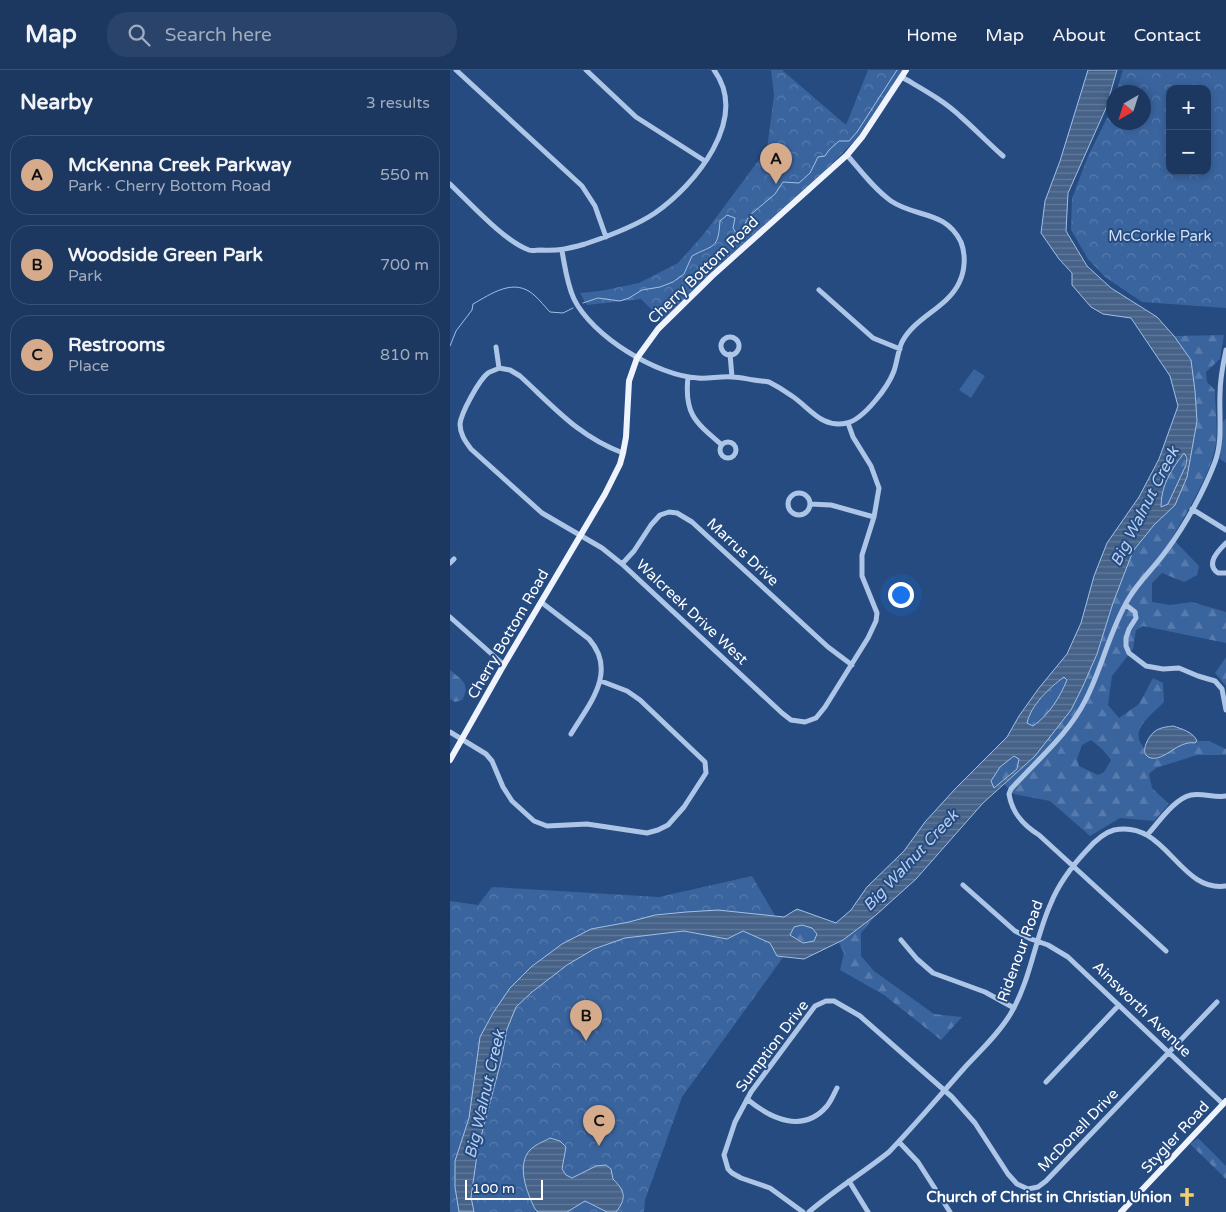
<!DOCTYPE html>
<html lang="en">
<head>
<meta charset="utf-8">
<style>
  :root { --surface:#1c3861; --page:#29436a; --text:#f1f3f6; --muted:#a0acbd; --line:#3a5276; --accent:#d6ab8b }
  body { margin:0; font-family:"Varela Round",sans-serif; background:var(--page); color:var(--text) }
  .controls { position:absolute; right:15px; top:15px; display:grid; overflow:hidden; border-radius:10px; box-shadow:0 2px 8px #0003 }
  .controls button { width:45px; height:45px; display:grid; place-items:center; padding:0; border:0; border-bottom:1px solid var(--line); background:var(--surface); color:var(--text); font:25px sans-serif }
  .compass { position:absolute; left:656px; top:15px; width:45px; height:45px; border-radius:50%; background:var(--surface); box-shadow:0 2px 8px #0003; rotate:219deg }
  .scale { position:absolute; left:15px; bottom:12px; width:78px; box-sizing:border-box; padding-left:5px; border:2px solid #fff; border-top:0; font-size:14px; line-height:18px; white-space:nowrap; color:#fff; -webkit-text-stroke:4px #254b81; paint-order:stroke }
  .you { position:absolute; left:450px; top:524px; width:18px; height:18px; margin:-12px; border:4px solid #fff; border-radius:50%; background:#1a73e8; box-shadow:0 0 0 8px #1a73e833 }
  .badge { display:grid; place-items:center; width:32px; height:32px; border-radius:50%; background:var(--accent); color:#111; font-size:16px; font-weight:700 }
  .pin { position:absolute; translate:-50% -41px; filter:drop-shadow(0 1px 2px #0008) }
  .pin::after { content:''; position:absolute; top:26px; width:18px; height:15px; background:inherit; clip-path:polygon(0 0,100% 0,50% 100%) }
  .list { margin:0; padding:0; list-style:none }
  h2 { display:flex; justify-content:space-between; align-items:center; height:65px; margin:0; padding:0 20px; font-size:21px }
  h2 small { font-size:16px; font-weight:400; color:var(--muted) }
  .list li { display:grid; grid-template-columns:32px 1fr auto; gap:15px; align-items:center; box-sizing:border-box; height:80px; margin:0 10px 10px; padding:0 10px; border:1px solid var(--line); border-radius:20px }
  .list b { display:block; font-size:19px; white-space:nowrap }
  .list p { margin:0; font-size:16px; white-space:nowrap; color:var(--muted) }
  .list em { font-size:16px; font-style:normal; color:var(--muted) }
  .icon { flex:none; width:28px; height:28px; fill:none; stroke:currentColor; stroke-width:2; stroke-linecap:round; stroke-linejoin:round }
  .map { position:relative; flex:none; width:776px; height:1142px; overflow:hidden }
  header { display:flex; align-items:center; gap:30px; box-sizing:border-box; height:70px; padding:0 25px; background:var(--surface); border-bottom:1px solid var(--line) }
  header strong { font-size:24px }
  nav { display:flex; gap:28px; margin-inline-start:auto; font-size:18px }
  .search { width:350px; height:45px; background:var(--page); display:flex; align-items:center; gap:12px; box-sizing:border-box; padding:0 18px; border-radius:20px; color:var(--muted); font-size:19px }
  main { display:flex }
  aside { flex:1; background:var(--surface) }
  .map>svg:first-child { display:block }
  .grass { fill:#3a649e }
  .forest { fill:url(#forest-firs); fill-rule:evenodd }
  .park { fill:url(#park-crowns); fill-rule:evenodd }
  .water { fill:url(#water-rules); stroke:#a1c0e7; fill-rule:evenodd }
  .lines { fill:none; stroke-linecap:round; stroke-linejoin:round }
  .stream { stroke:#a1c0e7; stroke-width:1 }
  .minor { stroke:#adc5e6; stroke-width:5 }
  .major { stroke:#eef3fd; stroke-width:6 }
  .labels { text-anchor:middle; stroke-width:4; stroke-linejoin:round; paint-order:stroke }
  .park-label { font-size:15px; fill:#d0e0f5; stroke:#254b81 }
  .street-label { font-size:15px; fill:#fff; stroke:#254b81 }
  .poi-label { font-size:15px; font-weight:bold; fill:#fff; stroke:#254b81; text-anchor:end }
  .water-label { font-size:16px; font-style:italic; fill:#b8cfee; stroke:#254b81 }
</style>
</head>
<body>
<header>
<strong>Map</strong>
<div class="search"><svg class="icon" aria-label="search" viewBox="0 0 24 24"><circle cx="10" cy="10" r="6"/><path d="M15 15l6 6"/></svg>Search here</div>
<nav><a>Home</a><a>Map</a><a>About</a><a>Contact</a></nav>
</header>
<main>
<aside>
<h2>Nearby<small>3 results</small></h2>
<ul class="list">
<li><span class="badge">A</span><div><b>McKenna Creek Parkway</b><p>Park · Cherry Bottom Road</p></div><em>550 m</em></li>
<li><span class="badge">B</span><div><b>Woodside Green Park</b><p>Park</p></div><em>700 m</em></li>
<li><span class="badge">C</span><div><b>Restrooms</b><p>Place</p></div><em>810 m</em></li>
</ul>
</aside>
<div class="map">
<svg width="776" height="1142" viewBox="0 0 776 1142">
  <defs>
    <pattern id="forest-firs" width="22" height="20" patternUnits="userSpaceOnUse" patternTransform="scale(1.25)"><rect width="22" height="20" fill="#3a649e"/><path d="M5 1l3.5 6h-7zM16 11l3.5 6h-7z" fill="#587bad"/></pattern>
    <pattern id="park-crowns" width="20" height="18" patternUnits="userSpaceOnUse" patternTransform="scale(1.25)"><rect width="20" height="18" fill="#3a649e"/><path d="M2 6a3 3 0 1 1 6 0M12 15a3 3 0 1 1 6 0" fill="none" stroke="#587bad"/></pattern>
    <pattern id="water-rules" width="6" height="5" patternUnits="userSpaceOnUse" patternTransform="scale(1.25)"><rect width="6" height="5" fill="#466288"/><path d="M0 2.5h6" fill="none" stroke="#627a9a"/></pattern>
  </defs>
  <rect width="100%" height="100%" fill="#254b81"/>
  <path class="grass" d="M524 299 535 306 521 328 509 320Z
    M776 348V393L770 389 773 352Z"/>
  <path class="forest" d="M774 265 770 289 756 302 757 312 765 320C765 337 768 357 766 374 760 406 738 440 722 468L749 496 747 505 734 512 712 503 702 513V532L720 535 742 532 776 542V573L693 556 686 560 683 579 662 606 658 635 669 648 689 634 703 608 713 613 714 632C706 641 685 655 689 669 690 674 695 677 695 684L711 686 732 673H745L747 671H759L776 679V685H747L706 698 699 704 702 718 719 734 704 751 670 748 640 766 600 731 564 724 554 714 585 686 633 616 647 584 663 533 683 481 704 455 725 435 737 407 741 290 724 266ZM641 670 653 680 661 690 654 702 648 705 629 696 627 689 632 675Z
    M734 382C741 395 724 422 718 434L711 437 712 421 723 397Z
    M776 587V616L765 603Z
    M0 600C12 610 21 614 12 630L5 632 0 629Z
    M614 607 617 610C610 627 599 645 583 656L577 653C582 634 599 619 614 607Z
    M565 686 570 689 567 699 544 719 541 711 550 697Z
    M426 845 411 863V886L424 901 484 944 512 947 491 970 434 925 390 900 394 883 389 873Z
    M352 855 362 858 367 864 364 871 353 873 340 864 344 857Z
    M748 1068 776 1096V1109L740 1074Z"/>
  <path class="park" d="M321 0H332L396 55 418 0H453L407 68 377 99 275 190 212 250 191 229 137 235 130 223 150 221 189 213 228 193 253 165 317 79 324 25Z
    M673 0H776V238L692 232 655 207 638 189 621 160 622 128 638 86 661 40 663 33 664 52H694V22H666ZM720 19H757V101H720Z
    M302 806 342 875 232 1027 195 1130 194 1142H0V831L28 835 42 817 209 827Z"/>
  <path class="water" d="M638 0H667L656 38 618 123 616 161 637 196 661 218 707 247 724 266 741 290 745 321 747 351 737 407 725 435 704 455 683 481 663 533 647 584 633 616 621 640 585 686 533 733 466 809 426 845 393 870 354 889 327 886 320 873 293 861 277 869 234 861 175 868 144 879 117 895 82 922 66 937 57 959 51 991 28 1078 21 1127 24 1142H9L5 1117V1091L19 1048 30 967 43 943 60 918 81 897 112 874 141 859 179 852 205 845 236 842 268 840 334 847 347 839 386 853 401 840 417 817 454 781 475 752 505 719 557 667 569 646 589 618 617 584 631 553 644 506 657 473 689 427 709 389 728 336 720 306 681 248 653 244 641 237 622 215V203L609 189 591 163 595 131 610 91ZM734 383 737 388 736 395 718 434 711 437C711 415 721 400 734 383ZM614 607 617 610C610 627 599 645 583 656L577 653C581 635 599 618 614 607ZM564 686 569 689 567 699 544 718 541 711 550 697ZM352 855 362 858 367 864 364 871 353 873 340 865 344 857Z
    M723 656C732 659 743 662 747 671L745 673C728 670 715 691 701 688 688 685 698 667 704 662 710 657 717 657 723 656Z
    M100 1068 110 1071 116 1077 112 1099 116 1105 122 1108 146 1096 156 1095 161 1099 163 1109C175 1121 177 1128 166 1142H157L135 1131 117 1142H88L85 1139C77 1123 66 1095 80 1080 86 1074 93 1072 100 1068Z"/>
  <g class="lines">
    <path class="stream" d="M133 233 148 228 170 231 179 228 192 220 210 217 223 212 234 204 242 186C264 174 268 180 270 151L277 145 285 148 283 158 286 163 293 158 299 146 325 124 333 112 349 113 360 103 368 87 375 86 379 80 389 71H399L407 62 447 0
      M0 276 6 261 22 240 23 234C41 224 64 207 84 225 90 230 95 237 100 242L113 243 123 238"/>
    <path class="minor" d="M6 0 132 116 145 136 156 167
      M136 0 186 47 255 91
      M452 7C472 19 493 30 510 46 525 59 538 73 553 86
      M0 114C20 133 54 171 79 180 82 181 87 180 91 180 109 181 117 179 135 174 159 166 184 157 205 143 245 115 300 49 264 0
      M112 181C115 197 117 214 124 229 142 266 207 306 248 308 259 309 270 306 282 307 289 307 297 309 304 310 309 311 315 311 319 312 327 316 335 321 342 326 360 338 372 359 397 353 414 349 438 317 444 301 447 292 448 281 452 272 465 247 497 238 509 213 515 201 516 185 511 172 495 140 466 148 441 131 424 119 411 101 397 85
      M369 220 423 268 450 279
      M271 276a9 9 0 1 1 18 0a9 9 0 1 1-18 0Z
      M46 277 49 298
      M280 284 282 307
      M49 298C46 300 41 301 38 303 29 310 11 343 10 354 10 364 15 371 21 379L92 443 152 478 172 494 332 643 341 650 355 652 366 648 375 637 418 568 426 551 427 543 412 506V485L424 447 429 418 421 396 403 367 398 353
      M49 298 60 300 70 306C104 337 129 367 173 383
      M238 307C234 344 245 352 272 375
      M270 380a8 8 0 1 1 16 0a8 8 0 1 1-16 0Z
      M338 434a11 11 0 1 1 22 0a11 11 0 1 1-22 0Z
      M360 434 381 435 424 447
      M742 439 776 460
      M776 473C768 481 755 494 768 503H776
      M0 493 4 489
      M172 494 184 481 201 455 210 445 219 442 227 443 242 452 378 577 402 595
      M91 532 139 569C168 602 139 634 121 664
      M676 535 685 542 686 548 679 559 676 568V576L679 583 696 596 713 599 729 598 748 606 765 611 772 619 776 640
      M0 547 54 595
      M0 662 36 684 42 691 53 717 62 731 84 751 97 756 137 754 197 763 208 760 218 755 234 737 256 703 255 692 190 630 177 621 151 611
      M698 764C708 753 725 728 741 725 753 723 765 728 776 726
      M513 815 565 861 581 869 598 875 618 887 773 1034
      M451 870 467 889 483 903 535 922 564 938
      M716 881 589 765C573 755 562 743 559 724L561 719C587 690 619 664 636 629 652 598 660 559 679 528 689 511 704 498 716 481 735 456 754 421 765 392 773 371 769 346 770 324 770 309 773 294 776 280
      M596 1012 669 935
      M297 1029C321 1049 353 1064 377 1036 381 1031 384 1024 387 1018
      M449 1072 468 1092 500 1142
      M399 1111 418 1142
      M353 1142 320 1118 291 1108 282 1103 278 1099 274 1085 285 1052 301 1022 365 936 376 931H384L410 946 502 1027 525 1053 558 1104 567 1114 578 1119 588 1117 596 1111 767 932
      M359 1142C384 1120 413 1103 439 1082 466 1054 491 1024 517 995 532 979 550 962 561 943 581 909 585 868 601 833 609 813 622 796 637 780 644 772 653 763 664 760 716 749 729 823 776 816"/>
    <path class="major" d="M0 690 52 598 155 424 170 394 173 383 176 367 179 311 187 288 208 259 262 206 397 85 412 67 456 0
      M671 1142 776 1031"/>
  </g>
  <defs>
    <g id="church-bare" transform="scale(1.5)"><path d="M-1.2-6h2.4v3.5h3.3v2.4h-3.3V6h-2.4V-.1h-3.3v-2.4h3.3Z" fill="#f0ce71" stroke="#254b81" stroke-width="2.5" paint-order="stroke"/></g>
  </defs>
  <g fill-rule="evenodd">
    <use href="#church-bare" x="737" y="1127"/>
  </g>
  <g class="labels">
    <g class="park-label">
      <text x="710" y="171">McCorkle Park</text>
    </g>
    <g class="street-label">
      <text transform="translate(253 200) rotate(-44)" y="5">Cherry Bottom Road</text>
      <text transform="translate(293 482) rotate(43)" y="5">Marrus Drive</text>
      <text transform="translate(242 542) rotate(43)" y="5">Walcreek Drive West</text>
      <text transform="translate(58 564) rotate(-60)" y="5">Cherry Bottom Road</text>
      <text transform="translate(570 881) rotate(-70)" y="5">Ridenour Road</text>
      <text transform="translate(692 939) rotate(44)" y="5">Ainsworth Avenue</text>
      <text transform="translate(322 976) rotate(-53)" y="5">Sumption Drive</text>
      <text transform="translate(628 1060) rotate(-46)" y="5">McDonell Drive</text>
      <text transform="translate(725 1067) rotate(-47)" y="5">Stygler Road</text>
    </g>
    <g class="poi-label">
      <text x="722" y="1132">Church of Christ in Christian Union</text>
    </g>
    <g class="water-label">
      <text transform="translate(694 436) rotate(-63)" y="6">Big Walnut Creek</text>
      <text transform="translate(460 790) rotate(-47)" y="6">Big Walnut Creek</text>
      <text transform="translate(34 1024) rotate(-77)" y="6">Big Walnut Creek</text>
    </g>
  </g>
</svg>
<div class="controls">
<button>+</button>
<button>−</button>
</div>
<svg class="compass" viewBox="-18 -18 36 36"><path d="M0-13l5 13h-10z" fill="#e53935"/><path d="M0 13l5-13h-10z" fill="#a0acbd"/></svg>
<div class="scale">100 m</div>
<div class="you"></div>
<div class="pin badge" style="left:326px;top:114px">A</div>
<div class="pin badge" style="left:136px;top:971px">B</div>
<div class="pin badge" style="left:149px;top:1076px">C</div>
</div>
</main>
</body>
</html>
